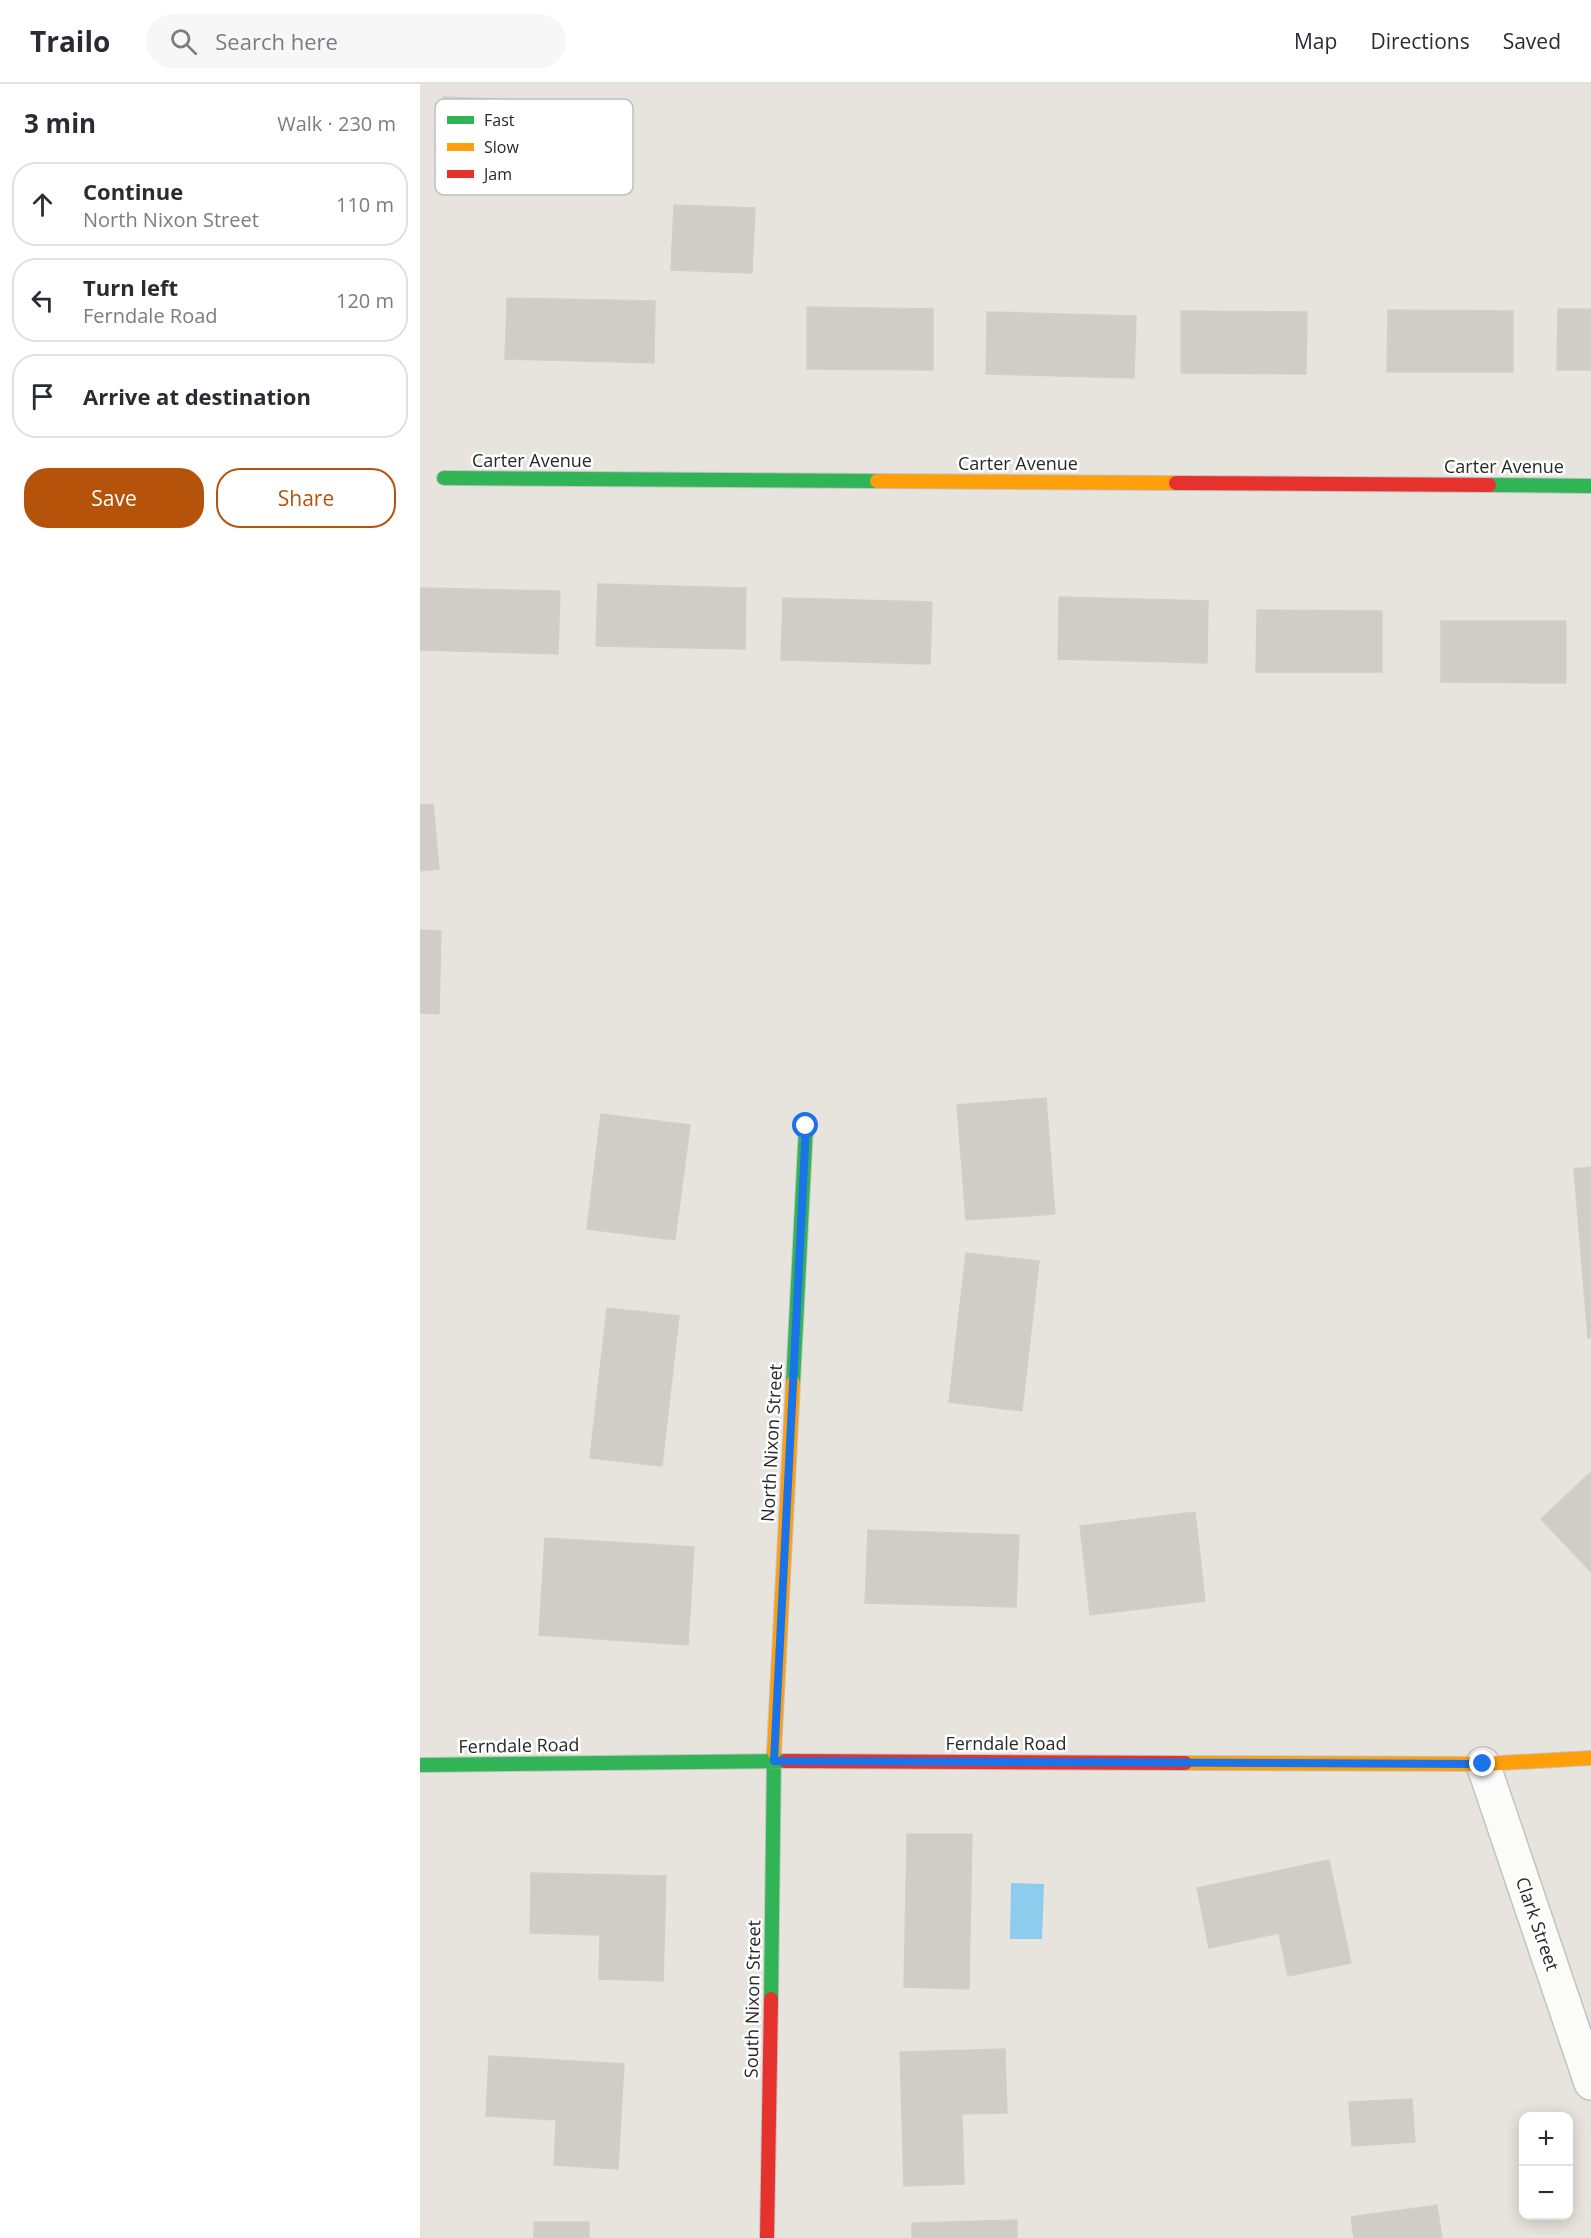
<!DOCTYPE html>
<html lang="en">
<head>
<meta charset="utf-8">
<style>
  :root { --surface:#fff; --page:#f7f7f7; --text:#2b2b33; --muted:#7c7c81; --line:#e1e1e2; --accent:#b45309 }
  body { margin:0; font-family:"Open Sans",sans-serif; background:var(--page); color:var(--text) }
  .controls { position:absolute; right:18px; bottom:18px; display:grid; overflow:hidden; border-radius:12px; box-shadow:0 3px 15px #0003 }
  .controls button { width:54px; height:54px; display:grid; place-items:center; padding:0; border:0; border-bottom:2px solid var(--line); background:var(--surface); color:var(--text); font:30px sans-serif }
  .stop { position:absolute; width:18px; height:18px; margin:-14px; border:4px solid #1a73e8; border-radius:50%; background:#fff }
  .stop.end { background:#1a73e8; border-color:#fff; box-shadow:0 2px 6px #0008 }
  .list { margin:0; padding:0; list-style:none }
  h2 { display:flex; justify-content:space-between; align-items:center; height:78px; margin:0; padding:0 24px; font-size:26px }
  h2 small { font-size:20px; font-weight:400; color:var(--muted) }
  .list li { display:grid; grid-template-columns:39px 1fr auto; gap:18px; align-items:center; box-sizing:border-box; height:84px; margin:0 12px 12px; padding:0 12px; border:2px solid var(--line); border-radius:24px }
  .list b { display:block; font-size:22px; white-space:nowrap }
  .list p { margin:0; font-size:20px; white-space:nowrap; color:var(--muted) }
  .list em { font-size:20px; font-style:normal; color:var(--muted) }
  .actions { display:flex; gap:12px; padding:18px 24px }
  .actions a { flex:1; padding:14px 0; border:2px solid var(--accent); border-radius:24px; text-align:center; font-size:21px; color:var(--accent) }
  .actions .main { background:var(--accent); color:#fff }
  .icon { flex:none; width:33px; height:33px; fill:none; stroke:currentColor; stroke-width:2; stroke-linecap:round; stroke-linejoin:round }
  .map { position:relative; flex:none; width:1171px; height:2154px; overflow:hidden }
  header { display:flex; align-items:center; gap:36px; box-sizing:border-box; height:84px; padding:0 30px; background:var(--surface); border-bottom:2px solid var(--line) }
  header strong { font-size:28px }
  nav { display:flex; gap:33px; margin-inline-start:auto; font-size:21px }
  .search { width:420px; height:54px; background:var(--page); display:flex; align-items:center; gap:15px; box-sizing:border-box; padding:0 21px; border-radius:33px; color:var(--muted); font-size:22px }
  main { display:flex }
  aside { flex:1; background:var(--surface) }
  .map>svg:first-child { display:block }
  .water { fill:#8dccec }
  .building { fill:#d0cdc8; stroke:#d2cfc9; stroke-width:1.5 }
  .lines { fill:none; stroke-linecap:round; stroke-linejoin:round }
  .street-casing { stroke:#c4c3c3; stroke-width:36 }
  .fast-casing { stroke:#c4c3c3; stroke-width:16 }
  .slow-casing { stroke:#c4c3c3; stroke-width:16 }
  .jam-casing { stroke:#c4c3c3; stroke-width:16 }
  .street { stroke:#fbfbfa; stroke-width:33 }
  .fast { stroke:#30b455; stroke-width:14 }
  .slow { stroke:#ff9f0a; stroke-width:14 }
  .jam { stroke:#e5322d; stroke-width:14 }
  .route { stroke:#1a73e8; stroke-width:8 }
  .labels { text-anchor:middle; stroke-width:5; stroke-linejoin:round; paint-order:stroke }
  .street-label { font-size:18px; fill:#282828; stroke:#fff }
  .key { fill:#fff; stroke:#bebebe; stroke-width:1.5 }
  .key-label { font-size:16px; fill:#282828 }
</style>
</head>
<body>
<header>
<strong>Trailo</strong>
<div class="search"><svg class="icon" aria-label="search" viewBox="0 0 24 24"><circle cx="10" cy="10" r="6"/><path d="M15 15l6 6"/></svg>Search here</div>
<nav><a>Map</a><a>Directions</a><a>Saved</a></nav>
</header>
<main>
<aside>
<h2>3 min<small>Walk · 230 m</small></h2>
<ul class="list">
<li><svg class="icon" aria-label="ahead" viewBox="0 0 24 24"><path d="M12 20V5M6 11l6-6 6 6"/></svg><div><b>Continue</b><p>North Nixon Street</p></div><em>110 m</em></li>
<li><svg class="icon" aria-label="left" viewBox="0 0 24 24"><path d="M17 20v-9H6M10 6l-5 5 5 5"/></svg><div><b>Turn left</b><p>Ferndale Road</p></div><em>120 m</em></li>
<li><svg class="icon" aria-label="arrive" viewBox="0 0 24 24"><path d="M6 21V4h12l-3 4 3 4H6"/></svg><div><b>Arrive at destination</b></div></li>
</ul>
<div class="actions"><a class="main">Save</a><a>Share</a></div>
</aside>
<div class="map">
<svg width="1171" height="2154" viewBox="0 0 1171 2154">
  <rect width="100%" height="100%" fill="#e7e4dd"/>
  <path class="water" d="M591 1799 624 1800 622 1855H590Z"/>
  <path class="building" d="M23 13 104 16 101 81 20 78Z
    M254 121 335 124 332 189 251 186Z
    M87 214 235 217 234 279 85 275Z
    M387 223 513 225V286L387 285Z
    M1138 225H1171V286H1137Z
    M968 226 1093 227V288H967Z
    M761 227 887 228 886 290 761 289Z
    M567 228 716 232 714 294 566 290Z
    M178 500 326 504 325 565 176 562Z
    M0 504 140 507 138 570 0 566Z
    M639 513 788 517 787 579 638 575Z
    M363 514 512 518 510 580 361 576Z
    M837 526 962 527V588H836Z
    M1021 537H1146V599L1021 598Z
    M13 720 19 785 0 787V721Z
    M0 846 21 847 19 930 0 929Z
    M626 1014 635 1130 546 1136 537 1021Z
    M181 1030 270 1041 255 1156 167 1145Z
    M1171 1083V1254H1168L1154 1085Z
    M546 1169 619 1177 602 1327 529 1318Z
    M187 1224 259 1232 242 1382 170 1374Z
    M1171 1388V1488L1121 1435Z
    M775 1428 785 1517 670 1531 660 1442Z
    M448 1446 599 1451 596 1523 445 1519Z
    M125 1454 274 1463 268 1561 119 1551Z
    M487 1750H552L549 1905 484 1903Z
    M909 1776 931 1879 868 1892 859 1849 789 1864 777 1804Z
    M111 1789 246 1792 243 1897 179 1895 180 1851 110 1849Z
    M585 1965 587 2029 542 2030 544 2100 484 2102 480 1968Z
    M69 1972 204 1980 198 2085 134 2081 136 2036 66 2032Z
    M992 2015 995 2058 932 2062 929 2018Z
    M1017 2121 1022 2154H934L931 2133Z
    M597 2136V2154H492V2139Z
    M114 2138H169V2154H114Z"/>
  <g class="lines">
    <g class="street-casing">
      <path id="street" d="M1063 1680 1171 1999"/>
    </g>
    <g class="fast-casing">
      <path id="fast" d="M24 394 457 397
        M1069 401 1171 402
        M373 1299 386 1042
        M0 1681 366 1677
        M351 1915 354 1668"/>
    </g>
    <g class="slow-casing">
      <path id="slow" d="M457 397 756 399
        M354 1668 373 1299
        M765 1679 1063 1680 1171 1674"/>
    </g>
    <g class="jam-casing">
      <path id="jam" d="M756 399 1069 401
        M366 1677 765 1679
        M347 2154 351 1915"/>
    </g>
    <use href="#street" class="street"/>
    <use href="#fast" class="fast"/>
    <use href="#slow" class="slow"/>
    <use href="#jam" class="jam"/>
  </g>
  <g class="lines">
    <path class="route" d="M386 1042 354 1677 1063 1680"/>
  </g>
  <g class="labels">
    <g class="street-label">
      <text x="112" y="383">Carter Avenue</text>
      <text x="598" y="386">Carter Avenue</text>
      <text x="1084" y="389">Carter Avenue</text>
      <text transform="translate(352 1359) rotate(-87)" y="6">North Nixon Street</text>
      <text x="586" y="1666">Ferndale Road</text>
      <text transform="translate(99 1662) rotate(-1)" y="6">Ferndale Road</text>
      <text transform="translate(1117 1840) rotate(71)" y="6">Clark Street</text>
      <text transform="translate(333 1915) rotate(-89)" y="6">South Nixon Street</text>
    </g>
  </g>
  <rect x="15" y="15" width="198" height="96" rx="9" class="key"/>
  <rect x="27" y="32" width="27" height="8" fill="#30b455"/>
  <rect x="27" y="59" width="27" height="8" fill="#ff9f0a"/>
  <rect x="27" y="86" width="27" height="8" fill="#e5322d"/>
  <g class="key-label">
    <text x="64" y="42">Fast</text>
    <text x="64" y="69">Slow</text>
    <text x="64" y="96">Jam</text>
  </g>
</svg>
<div class="controls">
<button>+</button>
<button>−</button>
</div>
<div class="stop" style="left:386px;top:1042px"></div>
<div class="stop end" style="left:1063px;top:1680px"></div>
</div>
</main>
</body>
</html>
